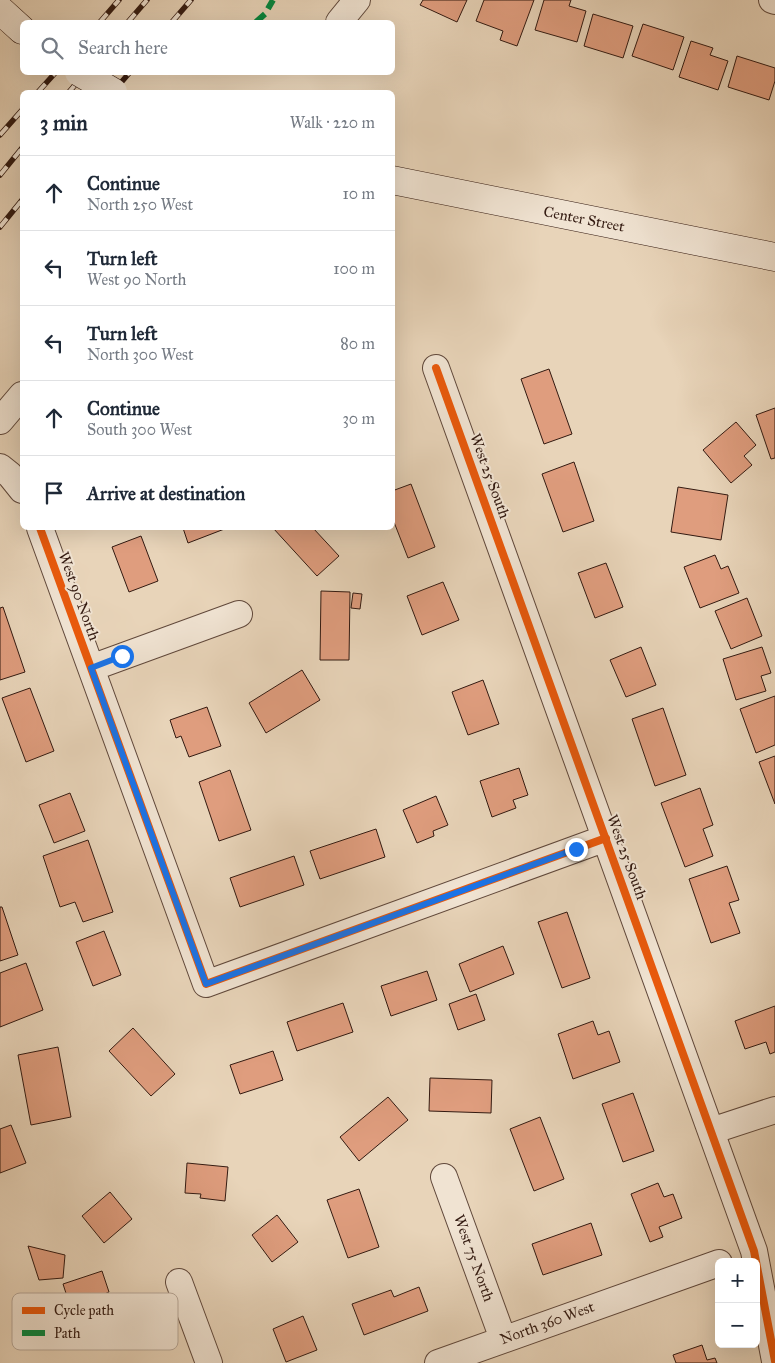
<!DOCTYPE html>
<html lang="en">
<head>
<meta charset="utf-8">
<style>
  :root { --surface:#fff; --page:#f2f2f3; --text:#1f2937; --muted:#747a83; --line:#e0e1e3 }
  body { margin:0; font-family:"IM FELL Great Primer",serif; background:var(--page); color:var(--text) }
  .controls { position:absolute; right:15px; bottom:15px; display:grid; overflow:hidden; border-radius:8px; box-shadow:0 5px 20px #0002 }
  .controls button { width:45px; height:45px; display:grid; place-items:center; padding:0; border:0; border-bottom:1px solid var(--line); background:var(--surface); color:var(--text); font:25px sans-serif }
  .stop { position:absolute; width:15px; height:15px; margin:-11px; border:4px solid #1a73e8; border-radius:50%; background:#fff }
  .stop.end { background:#1a73e8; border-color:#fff; box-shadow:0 1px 5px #0008 }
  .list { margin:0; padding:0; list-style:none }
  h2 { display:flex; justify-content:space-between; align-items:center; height:65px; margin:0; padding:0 20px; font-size:21px }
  h2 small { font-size:16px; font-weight:400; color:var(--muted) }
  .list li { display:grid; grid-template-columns:32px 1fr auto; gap:15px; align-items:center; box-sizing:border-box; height:75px; padding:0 20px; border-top:1px solid var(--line) }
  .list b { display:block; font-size:19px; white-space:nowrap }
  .list p { margin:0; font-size:16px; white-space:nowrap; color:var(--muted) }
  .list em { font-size:16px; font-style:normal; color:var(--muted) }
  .icon { flex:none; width:28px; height:28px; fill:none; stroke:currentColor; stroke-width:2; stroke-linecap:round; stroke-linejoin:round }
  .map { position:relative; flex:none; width:775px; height:1363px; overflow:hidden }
  .search { position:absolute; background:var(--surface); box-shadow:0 5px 20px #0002; left:20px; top:20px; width:375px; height:55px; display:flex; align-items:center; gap:12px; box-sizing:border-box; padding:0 18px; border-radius:8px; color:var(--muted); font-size:19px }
  .panel { position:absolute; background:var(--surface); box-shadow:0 5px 20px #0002; left:20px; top:90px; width:375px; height:440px; border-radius:8px }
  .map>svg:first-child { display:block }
  .building { fill:#df9d7e; stroke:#331a11 }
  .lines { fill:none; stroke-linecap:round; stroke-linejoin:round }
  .street-casing { stroke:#60483b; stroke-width:28 }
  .secondary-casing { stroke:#331a11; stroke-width:29 }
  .street { stroke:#f0e3d2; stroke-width:26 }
  .secondary { stroke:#f0e3d2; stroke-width:28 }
  .rail-casing { stroke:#331a11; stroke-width:5.5 }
  .rail { stroke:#f0e3d2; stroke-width:4; stroke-dasharray:11; stroke-linecap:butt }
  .secondary-bridge-casing { stroke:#331a11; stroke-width:29; stroke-linecap:butt }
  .secondary-bridge { stroke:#f0e3d2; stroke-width:28 }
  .quiet { stroke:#00873e; stroke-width:6; stroke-dasharray:12 6; stroke-linecap:butt }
  .cycleway-casing { stroke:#f0e3d2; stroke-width:11 }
  .cycleway { stroke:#e8590c; stroke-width:8 }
  .route { stroke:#1a73e8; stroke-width:6 }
  .labels { text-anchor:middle; stroke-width:4; stroke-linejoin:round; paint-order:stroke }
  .street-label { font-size:15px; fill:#331a11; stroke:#f0e3d2 }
  .key { fill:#f0e3d2; stroke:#b7a798; stroke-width:1 }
  .key-label { font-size:14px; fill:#331a11 }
</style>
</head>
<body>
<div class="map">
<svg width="775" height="1363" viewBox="0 0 775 1363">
  <rect width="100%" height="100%" fill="#e8d4b9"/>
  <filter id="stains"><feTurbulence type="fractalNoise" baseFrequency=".004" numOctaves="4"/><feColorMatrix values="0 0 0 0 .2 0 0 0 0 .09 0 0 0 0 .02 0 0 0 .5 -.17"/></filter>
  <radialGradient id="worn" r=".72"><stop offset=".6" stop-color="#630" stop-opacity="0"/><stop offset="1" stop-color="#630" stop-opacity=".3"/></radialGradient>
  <path class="building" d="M423 0H467L457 22 420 5Z
    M484 0H534L517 46 500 40 503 31 476 21Z
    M544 0H571L569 6 586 11 577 42 535 30Z
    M593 14 633 26 623 58 584 46Z
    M643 24 684 37 673 70 632 56Z
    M691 41 713 48 710 55 728 61 718 90 679 77Z
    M737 56 775 68V81L769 100 728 87Z
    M549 369 572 434 544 444 521 379Z
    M775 408V458L771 459 756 415Z
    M736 422 756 445 744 456 752 465 731 483 703 450Z
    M574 462 594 521 563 532 542 474Z
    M411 484 435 547 408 558 392 517V491Z
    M678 487 728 495 721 540 671 532Z
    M183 528H227L188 543Z
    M273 528H313L339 556 317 576Z
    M141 536 158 581 129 592 112 547Z
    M715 555 721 569 728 566 739 593 700 608 684 567Z
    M606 563 623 607 595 618 578 573Z
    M443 582 459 620 422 635 407 596Z
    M321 591 350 592 349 660H320Z
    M353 593 362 594 360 609 351 608Z
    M747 598 762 636 731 649 715 611Z
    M3 607 25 672 0 680V608Z
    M641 647 656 685 626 697 610 660Z
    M762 647 771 673 761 676 766 691 736 700 723 659Z
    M302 670 320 700 266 733 249 703Z
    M483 680 499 724 468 735 452 692Z
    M30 688 54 751 26 762 2 698Z
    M775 696V745L756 753 740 709Z
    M207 707 221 746 189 757 181 736 176 738 170 720Z
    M663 708 686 775 655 786 632 719Z
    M775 756V804L759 762Z
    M519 768 528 795 513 800 516 808 492 817 480 781Z
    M230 770 251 830 219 841 199 782Z
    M700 788 713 825 703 829 713 856 685 867 661 803Z
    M70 793 85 831 54 843 39 805Z
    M436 796 448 825 433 831 434 836 417 843 403 810Z
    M376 829 385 857 320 879 310 851Z
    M88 840 113 912 83 922 75 902 60 907 43 856Z
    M294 856 304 885 240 907 230 878Z
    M727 866 739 900 729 903 740 933 711 943 689 879Z
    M0 907H2L18 955 0 961Z
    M567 912 590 978 562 988 538 922Z
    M104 931 121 975 93 986 76 942Z
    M503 946 514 974 470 992 459 964Z
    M26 963 43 1010 0 1027V973Z
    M427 971 437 1000 391 1016 381 986Z
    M476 994 485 1020 458 1030 449 1004Z
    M343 1003 353 1032 297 1051 287 1022Z
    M775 1006V1052L770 1054 766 1042 745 1049 735 1021Z
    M593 1021 598 1035 609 1031 620 1062 573 1079 558 1034Z
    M133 1028 175 1074 151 1096 109 1051Z
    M58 1047 71 1117 31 1125 18 1055Z
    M273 1051 283 1080 240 1094 230 1065Z
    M430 1078 492 1080 491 1113 429 1111Z
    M633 1093 654 1151 623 1162 602 1104Z
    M388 1097 408 1120 359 1161 340 1137Z
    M540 1117 564 1179 534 1191 510 1129Z
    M11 1125 26 1163 0 1173V1129Z
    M187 1163 228 1167 225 1201 200 1198 201 1194 185 1193Z
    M658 1183 664 1197 673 1194 682 1218 659 1227 663 1237 650 1242 631 1194Z
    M359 1189 379 1247 348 1258 327 1200Z
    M110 1192 132 1219 104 1243 82 1216Z
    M277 1215 298 1242 272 1262 252 1235Z
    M591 1223 602 1255 543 1275 532 1244Z
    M28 1246 65 1255 63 1278 39 1280Z
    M102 1271 109 1292 100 1296 105 1308 74 1318 63 1284Z
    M419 1287 428 1311 364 1335 352 1304 391 1290 394 1297Z
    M303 1316 317 1350 286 1362 273 1329Z
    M702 1345 707 1360 715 1358 717 1363H676L673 1355Z"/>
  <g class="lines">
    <g class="street-casing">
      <path id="street" d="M772 0 775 1
        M339 22 357 0
        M436 368 754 1251 775 1361
        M0 421 22 395
        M0 467 10 475 22 490
        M40 528 206 984 606 838
        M91 668 239 614
        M711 1131 775 1110
        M444 1177 503 1339
        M179 1282 209 1363
        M438 1363 719 1263"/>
    </g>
    <g class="secondary-casing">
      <path id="secondary" d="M0 10 22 30
        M392 180 775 257"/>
    </g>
    <use href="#street" class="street"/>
    <use href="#secondary" class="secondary"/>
    <g class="rail-casing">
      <path id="rail" d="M100 22 119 0
        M128 22 147 0
        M172 22 191 0
        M38 92 56 72
        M69 92 86 72
        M113 92 130 72
        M0 135 22 110
        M0 175 22 148
        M0 227 22 200"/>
    </g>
    <use href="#rail" class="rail"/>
    <g class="secondary-bridge-casing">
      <path id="secondary-bridge" d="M79 72 113 92"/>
    </g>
    <use href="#secondary-bridge" class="secondary-bridge"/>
    <path class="quiet" d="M256 22 265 14 273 0"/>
    <g class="cycleway-casing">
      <path id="cycleway" d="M436 368 754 1251 775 1361
        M40 528 206 984 606 838"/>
    </g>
    <use href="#cycleway" class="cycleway"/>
  </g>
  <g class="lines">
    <path class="route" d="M122 656 91 668 206 984 576 849"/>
  </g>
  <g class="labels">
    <g class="street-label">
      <text transform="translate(584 219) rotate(11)" y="5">Center Street</text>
      <text transform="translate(490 476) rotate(70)" y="5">West 25 South</text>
      <text transform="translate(79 596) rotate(70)" y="5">West 90 North</text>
      <text transform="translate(627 857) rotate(70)" y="5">West 25 South</text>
      <text transform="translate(474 1258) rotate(70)" y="5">West 75 North</text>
      <text transform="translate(547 1323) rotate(-20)" y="5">North 360 West</text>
    </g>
  </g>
  <rect x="12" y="1293" width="166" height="57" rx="8" class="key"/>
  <rect x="22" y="1307" width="23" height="7" fill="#e8590c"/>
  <rect x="22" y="1330" width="23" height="6" fill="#00873e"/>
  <g class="key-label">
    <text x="54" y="1315">Cycle path</text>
    <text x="54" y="1338">Path</text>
  </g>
  <rect width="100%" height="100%" filter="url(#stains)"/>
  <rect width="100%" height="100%" fill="url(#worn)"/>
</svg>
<div class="controls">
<button>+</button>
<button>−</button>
</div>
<div class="stop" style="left:122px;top:656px"></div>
<div class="stop end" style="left:576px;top:849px"></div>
<div class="search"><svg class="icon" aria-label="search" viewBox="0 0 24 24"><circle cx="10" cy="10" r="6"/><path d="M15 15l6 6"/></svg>Search here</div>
<section class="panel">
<h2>3 min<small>Walk · 220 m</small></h2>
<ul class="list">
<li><svg class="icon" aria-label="ahead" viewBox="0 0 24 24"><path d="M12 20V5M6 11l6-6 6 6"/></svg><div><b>Continue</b><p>North 250 West</p></div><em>10 m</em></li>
<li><svg class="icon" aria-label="left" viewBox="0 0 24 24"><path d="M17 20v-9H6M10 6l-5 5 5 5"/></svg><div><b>Turn left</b><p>West 90 North</p></div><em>100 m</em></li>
<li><svg class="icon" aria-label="left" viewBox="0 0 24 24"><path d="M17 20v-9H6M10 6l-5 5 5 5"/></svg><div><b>Turn left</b><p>North 300 West</p></div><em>80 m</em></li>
<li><svg class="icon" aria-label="ahead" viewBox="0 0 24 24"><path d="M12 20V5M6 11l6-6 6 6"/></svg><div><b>Continue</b><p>South 300 West</p></div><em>30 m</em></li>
<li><svg class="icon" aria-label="arrive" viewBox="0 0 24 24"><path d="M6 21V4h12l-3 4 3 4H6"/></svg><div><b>Arrive at destination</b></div></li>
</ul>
</section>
</div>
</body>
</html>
